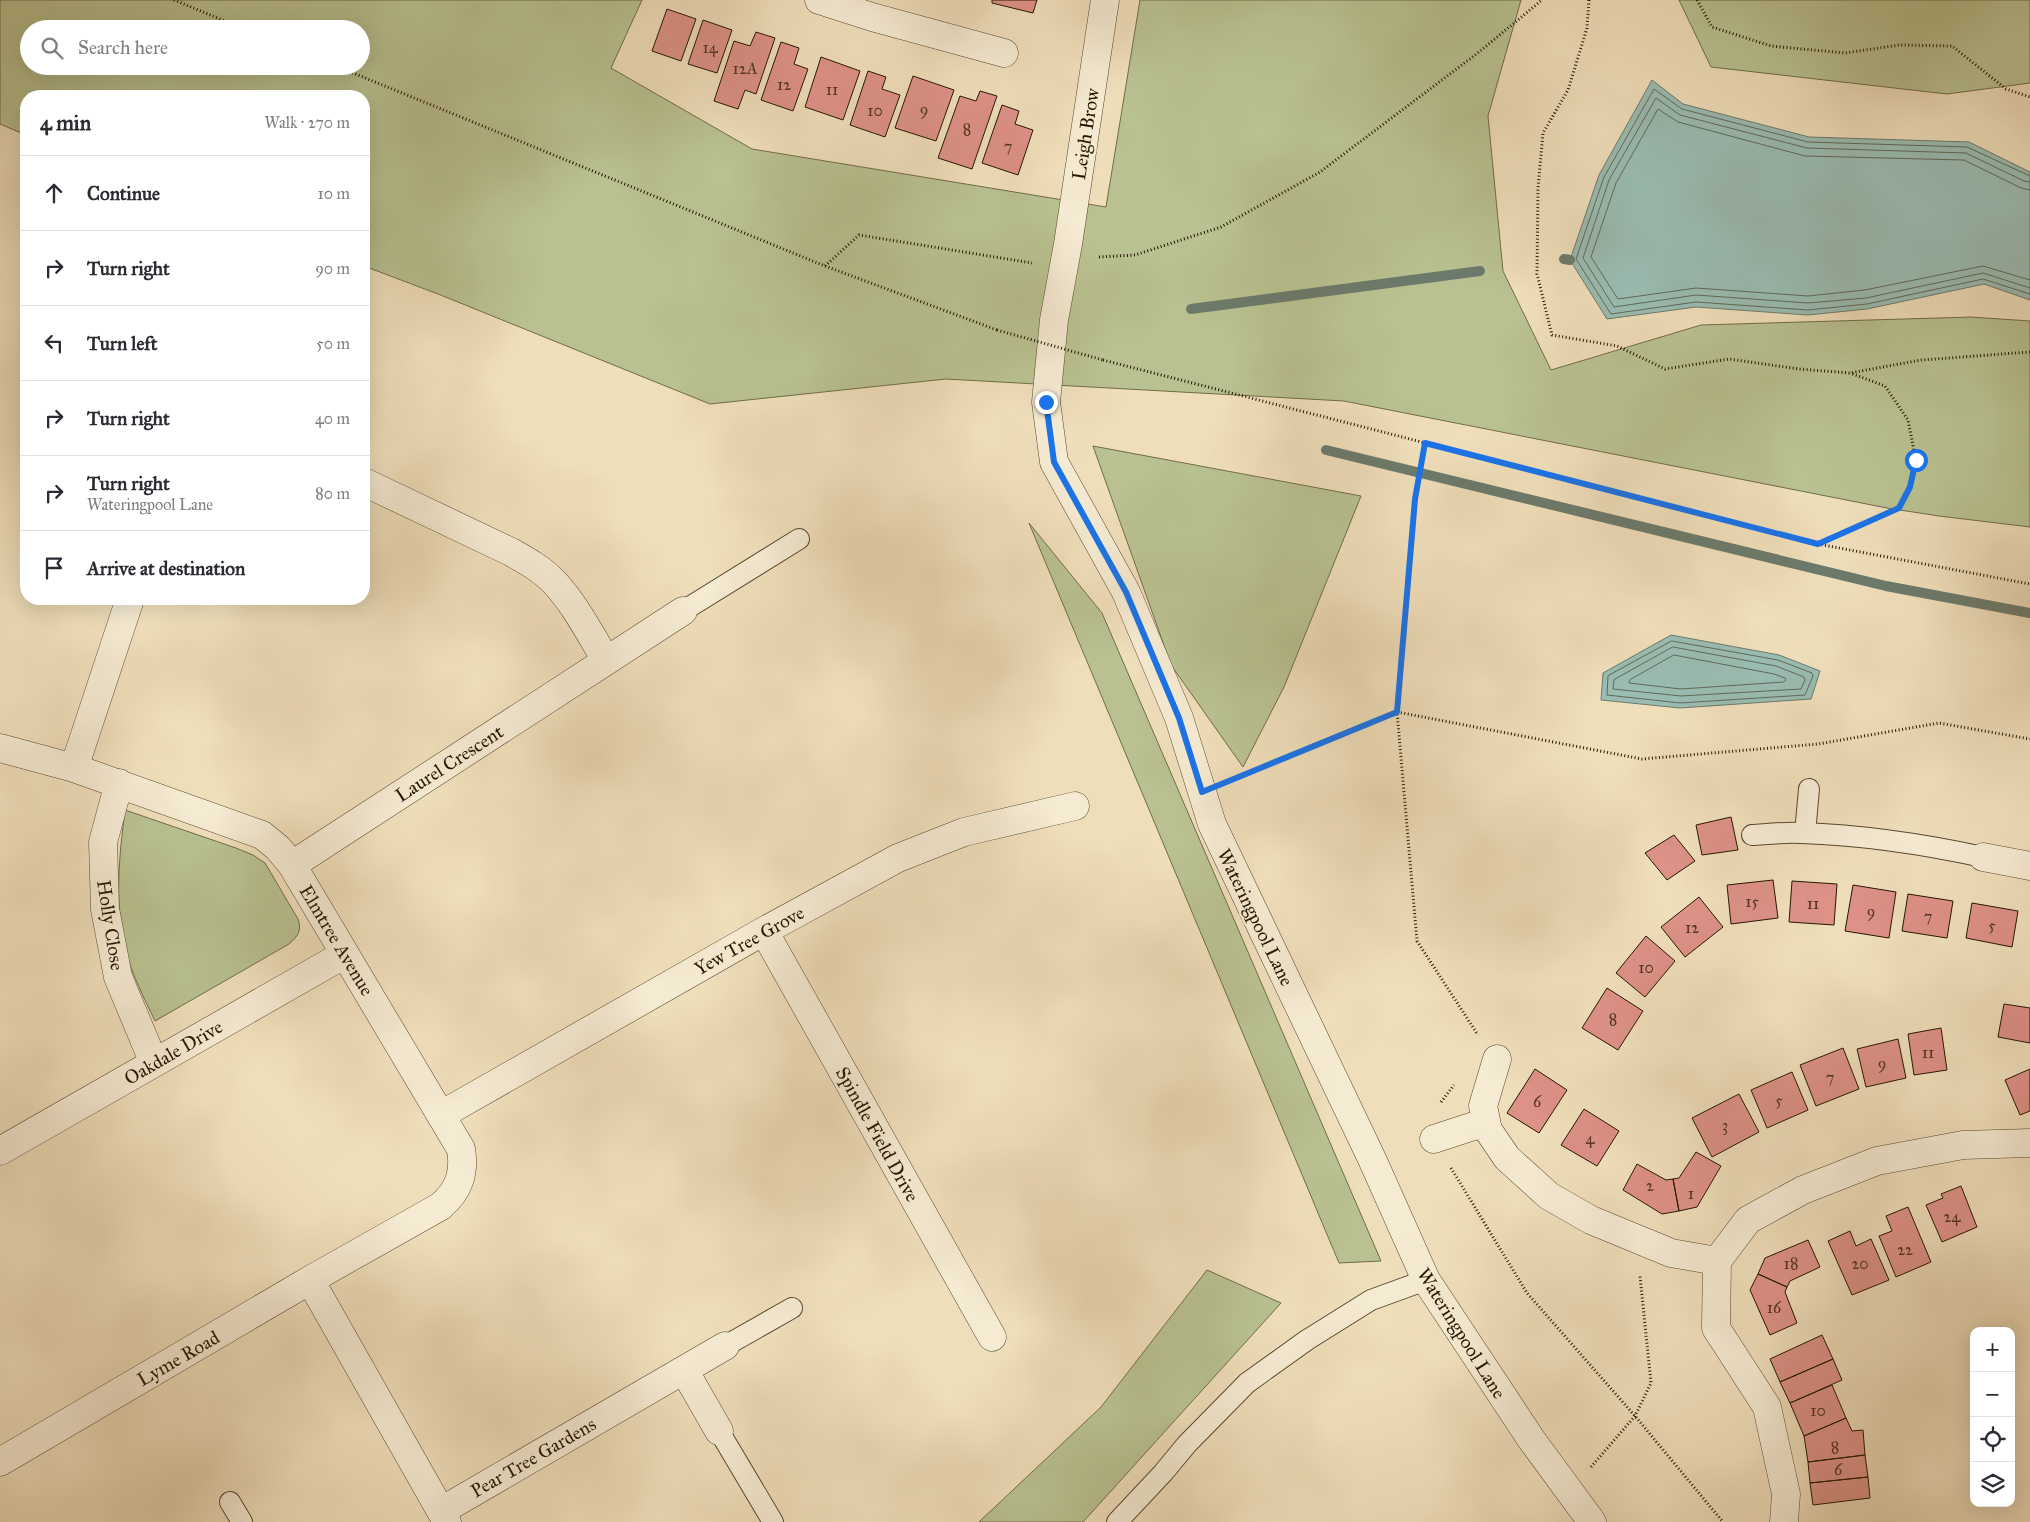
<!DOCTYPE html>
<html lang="en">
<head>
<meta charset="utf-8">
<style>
  :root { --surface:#fff; --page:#f2f2f3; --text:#2b2b33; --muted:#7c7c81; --line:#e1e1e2 }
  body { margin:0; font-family:"IM FELL Great Primer",serif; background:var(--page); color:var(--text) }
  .controls { position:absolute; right:15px; bottom:15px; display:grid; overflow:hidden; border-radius:10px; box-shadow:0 5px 20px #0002 }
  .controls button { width:45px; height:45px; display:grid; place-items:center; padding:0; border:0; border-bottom:1px solid var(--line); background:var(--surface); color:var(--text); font:25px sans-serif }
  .stop { position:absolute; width:15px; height:15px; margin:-11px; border:4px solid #1a73e8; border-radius:50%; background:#fff }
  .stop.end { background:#1a73e8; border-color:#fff; box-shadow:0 1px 5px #0008 }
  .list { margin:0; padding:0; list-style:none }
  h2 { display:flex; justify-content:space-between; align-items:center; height:65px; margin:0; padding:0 20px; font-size:21px }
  h2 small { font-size:16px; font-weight:400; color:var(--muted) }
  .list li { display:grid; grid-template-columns:32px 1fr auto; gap:15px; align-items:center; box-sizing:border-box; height:75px; padding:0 20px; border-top:1px solid var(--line) }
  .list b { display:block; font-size:19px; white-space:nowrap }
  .list p { margin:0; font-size:16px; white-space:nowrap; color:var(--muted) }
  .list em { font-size:16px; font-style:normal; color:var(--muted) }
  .icon { flex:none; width:28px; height:28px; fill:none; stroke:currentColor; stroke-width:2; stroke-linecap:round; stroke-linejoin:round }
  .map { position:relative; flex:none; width:2030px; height:1522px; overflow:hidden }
  .search { position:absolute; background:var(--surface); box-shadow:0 5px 20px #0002; left:20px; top:20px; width:350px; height:55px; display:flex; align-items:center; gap:12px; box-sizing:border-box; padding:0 18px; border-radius:28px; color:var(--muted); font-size:19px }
  .panel { position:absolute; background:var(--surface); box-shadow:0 5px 20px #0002; left:20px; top:90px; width:350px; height:515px; border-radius:20px }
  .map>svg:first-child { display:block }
  .green { fill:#b9c190; stroke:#706c48; fill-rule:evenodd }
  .water { fill:#9abcb2; stroke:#6c7a6b }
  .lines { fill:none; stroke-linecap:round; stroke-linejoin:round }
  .shore { stroke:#606959; stroke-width:1 }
  .stream { stroke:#6c7a6b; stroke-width:10 }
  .building { fill:#dd9187; stroke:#261600 }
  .lane-casing { stroke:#58482e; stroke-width:22 }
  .street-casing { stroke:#58482e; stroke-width:29 }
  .path { stroke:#261600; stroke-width:3; stroke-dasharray:1 2.5; stroke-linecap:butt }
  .lane { stroke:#f5ead2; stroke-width:20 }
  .street { stroke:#f5ead2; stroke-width:28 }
  .path-bridge { stroke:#261600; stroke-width:3; stroke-dasharray:1 2.5; stroke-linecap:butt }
  .route { stroke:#1a73e8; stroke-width:6 }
  .labels { text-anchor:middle; stroke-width:4.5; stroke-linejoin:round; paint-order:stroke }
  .number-label { font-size:16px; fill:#543522 }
  .street-label { font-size:19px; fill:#261600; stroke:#f5ead2 }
</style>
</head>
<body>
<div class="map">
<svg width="2030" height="1522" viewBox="0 0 2030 1522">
  <rect width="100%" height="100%" fill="#efdeba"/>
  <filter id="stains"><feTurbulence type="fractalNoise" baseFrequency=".004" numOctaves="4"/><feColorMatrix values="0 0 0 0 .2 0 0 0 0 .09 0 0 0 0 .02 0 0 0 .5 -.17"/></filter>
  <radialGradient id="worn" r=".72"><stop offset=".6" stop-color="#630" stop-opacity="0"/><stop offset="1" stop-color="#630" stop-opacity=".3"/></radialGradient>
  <path class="green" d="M0 0H642L611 68 752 149 1106 207 1140 0H1521L1488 116 1503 271 1551 370 1701 325 1971 317 2030 321V527L1939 516 1887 508 1344 401 946 379 710 404 438 294 364 266V96H26V135L0 124ZM29 29H361V66H29Z
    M1679 0H2030V83L1947 94 1711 67Z
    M1093 446 1361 496 1284 687 1243 767 1171 665Z
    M1029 523 1102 613 1381 1261 1339 1263Z
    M125 810 236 848 253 855 265 863 298 919C302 931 298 936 289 944L155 1021C144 998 132 975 126 951 114 905 119 857 125 810Z
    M1207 1270 1281 1303 1083 1522H979L1101 1407Z"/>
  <path class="water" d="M1652 80 1683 104 1809 137 1969 142 2030 172V300L1984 284 1867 309 1808 315 1696 307 1607 319 1570 260 1599 175Z
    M1671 635 1779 655 1820 671 1811 699 1680 708 1601 700 1603 673Z"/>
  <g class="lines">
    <path class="shore" d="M2030 176 1967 147 1808 142 1682 109 1654 89 1604 177 1576 259 1611 314 1696 302 1808 310 1867 304 1983 279 2030 294
      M2030 182 2024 181 1966 153 1807 148 1680 115 1656 98 1609 180 1583 258 1614 307 1696 295 1808 303 1866 298 1983 273 2030 288
      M2030 190 2021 188 1964 160 1805 156 1678 122 1658 109 1616 183 1591 257 1618 299 1696 288 1808 296 1865 290 1983 266 2030 280
      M1672 641 1778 660 1812 673 1813 676 1805 695 1680 703 1607 695 1608 676Z
      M1673 647 1776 666 1804 677 1805 680 1801 689 1681 696 1613 689 1614 680Z
      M1674 655 1774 674 1785 678 1786 680 1784 682 1681 689 1629 683 1630 680Z"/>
    <path class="stream" d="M1564 259 1570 260
      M1191 309 1480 271
      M1326 450 1886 586 2030 613"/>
  </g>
  <path class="building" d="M992 0H1037L1033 13 992 3Z
    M667 9 696 19 681 61 652 51Z
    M703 20 732 30 717 73 688 64Z
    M756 32 775 38 756 94 745 90 738 109 714 101 734 41 750 46Z
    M781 42 799 48 794 64 808 69 793 111 761 100Z
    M821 57 860 71 843 120 805 107Z
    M868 71 886 77 882 89 900 95 885 137 850 125Z
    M913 76 954 90 936 141 895 128Z
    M980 91 997 96 972 169 938 158 960 96 976 101Z
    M1002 105 1019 111 1015 124 1033 130 1018 175 982 163Z
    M1731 817 1738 850 1702 855 1696 825Z
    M1674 835 1695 861 1667 880 1645 853Z
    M1773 880 1778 918 1731 924 1727 885Z
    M1792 881 1837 884 1834 925 1789 922Z
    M1853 885 1896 892 1889 938 1845 931Z
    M1908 894 1953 901 1947 938 1902 931Z
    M1699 897 1723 927 1685 957 1661 927Z
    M1972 903 2018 911 2012 947 1966 938Z
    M1646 936 1675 961 1645 997 1616 973Z
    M1607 988 1643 1011 1618 1050 1582 1028Z
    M2004 1004 2030 1008V1043L1998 1037Z
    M1941 1028 1947 1070 1914 1075 1908 1034Z
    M1898 1039 1906 1078 1866 1087 1857 1049Z
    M1843 1048 1859 1089 1816 1106 1800 1065Z
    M1535 1069 1567 1090 1539 1133 1507 1113Z
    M2030 1069V1111L2020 1115 2005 1080Z
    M1792 1072 1808 1110 1767 1128 1751 1090Z
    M1739 1094 1759 1132 1712 1157 1692 1118Z
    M1584 1109 1619 1131 1597 1166 1561 1145Z
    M1696 1152 1721 1166 1697 1207 1679 1211 1673 1179 1679 1178Z
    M1637 1164 1666 1180 1673 1179 1679 1211 1662 1214 1623 1190Z
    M1961 1186 1977 1227 1942 1242 1926 1205 1943 1198 1941 1194Z
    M1908 1207 1931 1262 1896 1277 1879 1236 1892 1231 1886 1216Z
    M1850 1231 1856 1246 1871 1239 1889 1280 1852 1295 1828 1241Z
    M1808 1240 1820 1267 1790 1281 1787 1287 1758 1274 1765 1258Z
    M1758 1274 1787 1287 1785 1292 1797 1323 1770 1335 1750 1290Z
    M1822 1335 1833 1359 1780 1382 1770 1359Z
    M1833 1359 1842 1380 1790 1403 1780 1382Z
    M1832 1385 1846 1418 1804 1436 1790 1403Z
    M1846 1418 1852 1431 1863 1430 1865 1455 1808 1462 1804 1436Z
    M1865 1455 1868 1477 1810 1483 1808 1462Z
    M1868 1477 1870 1498 1813 1505 1810 1483Z"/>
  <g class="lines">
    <g class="lane-casing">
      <path id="lane" d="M683 611 799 539
        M1805 833 1809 789
        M1752 835C1768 834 1785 832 1801 833 1862 835 1923 844 1983 857
        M725 1346 792 1308
        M719 1431 773 1522
        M230 1502 242 1522
        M1117 1522 1163 1473 1187 1444 1247 1383 1307 1340 1371 1300 1426 1280"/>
    </g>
    <g class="street-casing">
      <path id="street" d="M819 0 872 17 1004 53
        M1105 0 1068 244 1054 320 1046 402 1054 462 1126 592 1179 718 1212 824 1372 1159 1426 1280 1531 1439 1592 1522
        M364 482 511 552C527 561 543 570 555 583 576 606 590 634 606 660
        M0 748 74 768 262 835 278 848 292 865 461 1149C465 1173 459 1190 441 1206L310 1280 0 1462
        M74 768 130 599
        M119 783 103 842 105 909 118 977 154 1063
        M1983 857 2030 866
        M292 865 683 611
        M764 931 992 1337
        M1497 1059 1483 1106 1488 1130 1507 1158 1549 1196 1591 1220 1671 1253 1717 1261
        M441 1115 764 931 898 858 964 832 1075 806
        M1434 1139 1486 1122
        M0 1151 345 954
        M310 1280 447 1522
        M684 1370 719 1431
        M441 1511 725 1346
        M1784 1522 1786 1494 1767 1407 1716 1328 1717 1261 1748 1220 1803 1190 1877 1161 1963 1145 2030 1143"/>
    </g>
    <path class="path" d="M174 0 244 29
      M1589 0 1587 28 1568 90 1543 133 1538 188 1537 274 1552 335 1617 346 1665 369 1729 359 1799 369 1850 373 1921 360 2030 352
      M1697 0 1712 27 1771 46 1845 53 1900 45 1952 46 2006 89 2030 97
      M336 66 825 266 997 330
      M1099 257 1135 255 1221 227 1320 172 1479 52 1542 0
      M825 266 859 235 1032 263
      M1103 360 1818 544 2030 584
      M1425 443 1415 499 1397 712 1417 941 1478 1035
      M1818 544 1899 508 1910 487 1916 461 1908 420 1885 386 1850 373
      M1232 779 1397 712 1642 759 1818 744 1939 723 2030 739
      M1441 1102 1454 1085
      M1451 1168 1527 1293 1635 1416 1723 1522
      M1591 1467 1635 1416 1651 1383 1640 1276"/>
    <use href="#lane" class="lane"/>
    <use href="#street" class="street"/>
    <path class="path-bridge" d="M997 330 1103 360"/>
  </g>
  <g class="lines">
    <path class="route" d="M1046 402 1054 462 1126 592 1179 718 1202 792 1397 712 1415 499 1425 443 1818 544 1899 508 1910 487 1916 460"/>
  </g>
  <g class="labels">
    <g class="number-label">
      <text x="710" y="53">14</text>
      <text x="745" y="74">12A</text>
      <text x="784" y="90">12</text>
      <text x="832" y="95">11</text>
      <text x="924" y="115">9</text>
      <text x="875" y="116">10</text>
      <text x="967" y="135">8</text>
      <text x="1008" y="152">7</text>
      <text x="1752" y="907">15</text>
      <text x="1813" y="909">11</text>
      <text x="1871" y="917">9</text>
      <text x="1928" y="922">7</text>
      <text x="1992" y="931">5</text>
      <text x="1692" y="933">12</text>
      <text x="1646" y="973">10</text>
      <text x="1613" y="1025">8</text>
      <text x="1928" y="1058">11</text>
      <text x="1882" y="1069">9</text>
      <text x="1830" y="1083">7</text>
      <text x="1779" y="1106">5</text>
      <text x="1537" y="1107">6</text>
      <text x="1725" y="1131">3</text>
      <text x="1590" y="1144">4</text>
      <text x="1650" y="1191">2</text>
      <text x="1691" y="1199">1</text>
      <text x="1952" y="1222">24</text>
      <text x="1905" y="1255">22</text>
      <text x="1791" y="1269">18</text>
      <text x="1860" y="1269">20</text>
      <text x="1774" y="1313">16</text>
      <text x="1818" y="1416">10</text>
      <text x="1835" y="1453">8</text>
      <text x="1838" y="1475">6</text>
    </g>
    <g class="street-label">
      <text transform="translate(1085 134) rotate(-81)" y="7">Leigh Brow</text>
      <text transform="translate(449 763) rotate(-33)" y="7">Laurel Crescent</text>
      <text transform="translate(1256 917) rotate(64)" y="7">Wateringpool Lane</text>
      <text transform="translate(111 925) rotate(81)" y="7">Holly Close</text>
      <text transform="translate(337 940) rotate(59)" y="7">Elmtree Avenue</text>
      <text transform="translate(749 940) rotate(-29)" y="7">Yew Tree Grove</text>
      <text transform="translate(173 1052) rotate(-30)" y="7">Oakdale Drive</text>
      <text transform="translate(878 1134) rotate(61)" y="7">Spindle Field Drive</text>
      <text transform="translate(1462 1333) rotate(58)" y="7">Wateringpool Lane</text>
      <text transform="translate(178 1358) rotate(-30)" y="7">Lyme Road</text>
      <text transform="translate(533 1457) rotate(-30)" y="7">Pear Tree Gardens</text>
    </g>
  </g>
  <rect width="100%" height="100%" filter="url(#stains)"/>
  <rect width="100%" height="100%" fill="url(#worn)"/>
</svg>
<div class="controls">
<button>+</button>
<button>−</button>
<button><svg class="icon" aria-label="locate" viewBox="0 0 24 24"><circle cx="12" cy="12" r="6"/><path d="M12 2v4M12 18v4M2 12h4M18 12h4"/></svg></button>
<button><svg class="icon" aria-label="layers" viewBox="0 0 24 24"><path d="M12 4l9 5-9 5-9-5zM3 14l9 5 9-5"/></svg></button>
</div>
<div class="stop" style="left:1916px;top:460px"></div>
<div class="stop end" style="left:1046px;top:402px"></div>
<div class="search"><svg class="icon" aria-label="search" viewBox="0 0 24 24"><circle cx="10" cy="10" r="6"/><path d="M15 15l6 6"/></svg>Search here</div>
<section class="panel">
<h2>4 min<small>Walk · 270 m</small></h2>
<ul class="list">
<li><svg class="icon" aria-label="ahead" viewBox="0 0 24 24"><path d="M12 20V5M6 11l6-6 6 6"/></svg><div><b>Continue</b></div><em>10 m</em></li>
<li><svg class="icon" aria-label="right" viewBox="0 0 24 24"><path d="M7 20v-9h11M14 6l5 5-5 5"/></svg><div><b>Turn right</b></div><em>90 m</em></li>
<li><svg class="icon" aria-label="left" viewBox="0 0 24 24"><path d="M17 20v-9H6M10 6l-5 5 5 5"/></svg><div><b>Turn left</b></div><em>50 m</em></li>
<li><svg class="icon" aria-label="right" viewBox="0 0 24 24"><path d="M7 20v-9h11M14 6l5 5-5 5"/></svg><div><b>Turn right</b></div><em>40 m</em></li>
<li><svg class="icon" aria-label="right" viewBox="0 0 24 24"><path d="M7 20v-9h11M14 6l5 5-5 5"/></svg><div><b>Turn right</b><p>Wateringpool Lane</p></div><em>80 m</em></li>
<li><svg class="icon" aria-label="arrive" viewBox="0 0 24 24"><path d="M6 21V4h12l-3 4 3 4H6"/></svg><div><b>Arrive at destination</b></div></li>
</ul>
</section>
</div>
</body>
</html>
